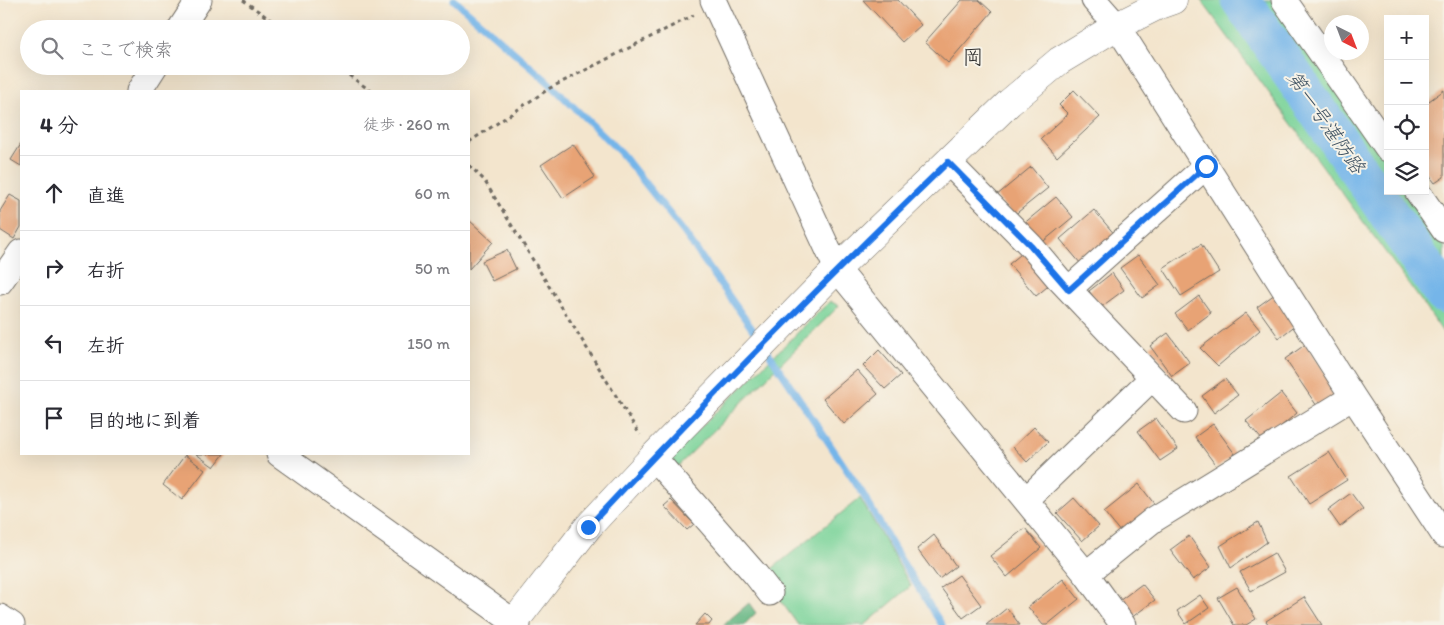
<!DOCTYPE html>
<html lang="ja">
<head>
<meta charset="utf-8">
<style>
  :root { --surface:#fff; --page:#f7f7f7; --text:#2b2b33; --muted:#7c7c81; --line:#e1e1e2 }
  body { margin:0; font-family:Itim,"Klee One",sans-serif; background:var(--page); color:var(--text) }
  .controls { position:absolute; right:15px; top:15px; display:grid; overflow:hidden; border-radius:0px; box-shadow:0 5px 20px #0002 }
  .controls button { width:45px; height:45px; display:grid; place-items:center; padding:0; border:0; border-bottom:1px solid var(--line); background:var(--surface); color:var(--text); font:25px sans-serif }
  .compass { position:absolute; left:1324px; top:15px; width:45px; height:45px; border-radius:50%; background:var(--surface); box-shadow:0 5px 20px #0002; rotate:138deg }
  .stop { position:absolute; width:15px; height:15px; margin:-11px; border:4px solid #1a73e8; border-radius:50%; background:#fff }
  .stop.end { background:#1a73e8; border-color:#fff; box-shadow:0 1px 5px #0008 }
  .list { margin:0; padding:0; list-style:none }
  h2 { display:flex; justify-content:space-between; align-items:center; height:65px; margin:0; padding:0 20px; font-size:21px }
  h2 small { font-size:16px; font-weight:400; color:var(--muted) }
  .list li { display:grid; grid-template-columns:32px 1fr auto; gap:15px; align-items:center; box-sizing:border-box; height:75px; padding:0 20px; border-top:1px solid var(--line) }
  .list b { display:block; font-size:19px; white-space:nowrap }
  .list em { font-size:16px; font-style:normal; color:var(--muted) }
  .icon { flex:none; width:28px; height:28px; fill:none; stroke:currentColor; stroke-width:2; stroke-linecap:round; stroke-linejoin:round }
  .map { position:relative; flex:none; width:1444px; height:625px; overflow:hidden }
  .search { position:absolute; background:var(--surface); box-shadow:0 5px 20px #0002; left:20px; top:20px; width:450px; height:55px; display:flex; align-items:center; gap:12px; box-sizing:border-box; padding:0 18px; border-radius:28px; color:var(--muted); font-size:19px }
  .panel { position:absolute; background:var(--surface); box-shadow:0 5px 20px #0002; left:20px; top:90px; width:450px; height:365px; border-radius:0px }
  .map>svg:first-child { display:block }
  .green { fill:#79d399; stroke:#527f62 }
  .forest { fill:#62b581; stroke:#467056 }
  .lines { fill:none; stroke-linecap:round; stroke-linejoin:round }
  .stream { stroke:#75b5e9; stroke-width:7 }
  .river { stroke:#75b5e9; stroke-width:40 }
  .building { fill:#e8a374 }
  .minor-casing { stroke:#716c64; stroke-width:27 }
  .tertiary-casing { stroke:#716c64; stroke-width:29 }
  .path { stroke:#716c64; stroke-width:3; stroke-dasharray:4 4; stroke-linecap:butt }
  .minor { stroke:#fff; stroke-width:25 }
  .tertiary { stroke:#fff; stroke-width:28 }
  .route { stroke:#1a73e8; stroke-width:6 }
  .labels { text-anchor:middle; stroke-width:4; stroke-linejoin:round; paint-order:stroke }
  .water-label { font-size:20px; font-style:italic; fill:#415464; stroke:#f7f3e8 }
  .quarter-label { font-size:21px; fill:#2b2b2b; stroke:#f7f3e8 }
</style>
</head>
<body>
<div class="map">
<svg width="1444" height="625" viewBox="0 0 1444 625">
  <rect width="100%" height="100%" fill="#f7f3e8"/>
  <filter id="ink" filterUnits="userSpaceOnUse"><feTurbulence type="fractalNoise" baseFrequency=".02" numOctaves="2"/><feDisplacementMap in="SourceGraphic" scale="10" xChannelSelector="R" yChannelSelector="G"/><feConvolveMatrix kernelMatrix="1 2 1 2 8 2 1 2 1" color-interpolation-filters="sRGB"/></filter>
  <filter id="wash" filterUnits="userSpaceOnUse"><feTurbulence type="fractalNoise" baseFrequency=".0096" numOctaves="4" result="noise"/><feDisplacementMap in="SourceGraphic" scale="20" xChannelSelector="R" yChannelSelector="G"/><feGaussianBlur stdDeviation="1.12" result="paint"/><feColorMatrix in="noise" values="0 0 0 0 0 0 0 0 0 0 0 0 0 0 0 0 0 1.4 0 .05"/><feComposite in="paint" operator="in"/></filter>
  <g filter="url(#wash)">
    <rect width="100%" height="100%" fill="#f3e5cd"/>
    <path class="green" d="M1201 0H1276L1388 154V191H1415L1444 230V334L1427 309Z
      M830 301 839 306 669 475 666 461Z
      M860 498 911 586 865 625H798L763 576Z"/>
    <path class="forest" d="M749 603 756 613 744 625H723Z"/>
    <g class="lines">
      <path class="stream" d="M454 0 547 81 621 153 683 231 760 340
        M766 349 863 494 898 555 942 625"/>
      <path class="river" d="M1241 0 1444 294"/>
    </g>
    <g id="blocks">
      <path class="building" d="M863 0H898L921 25 902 42Z
        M962 0H979L992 12 948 63 925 42Z
        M1074 90 1100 117 1057 157 1041 139 1068 114 1059 105Z
        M1444 90V177L1435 183 1425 170V104Z
        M21 144V166L11 160Z
        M573 144 595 177 563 198 541 165Z
        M1031 167 1048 188 1013 216 996 196Z
        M10 195 21 201V227L14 239 0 230V211Z
        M1056 197 1073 217 1039 245 1022 225Z
        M1094 210 1116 236 1081 264 1060 239Z
        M469 220 493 242 469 269Z
        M1201 244 1219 272 1181 296 1163 268Z
        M1031 246 1058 278 1036 296 1009 264Z
        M507 250 516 269 492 281 482 261Z
        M1138 255 1160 285 1142 298 1120 268Z
        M1112 273 1124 290 1101 307 1089 291Z
        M1275 294 1297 324 1279 338 1257 307Z
        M1199 296 1211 313 1188 330 1175 314Z
        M1246 313 1260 330 1218 366 1200 348Z
        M1168 333 1190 363 1172 376 1150 346Z
        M1306 344 1340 395 1319 409 1285 359Z
        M879 350 901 375 885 389 863 366Z
        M857 370 878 394 844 424 823 399Z
        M1225 379 1238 395 1214 413 1202 396Z
        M1281 393 1297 413 1263 441 1246 421Z
        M1156 418 1178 449 1160 461 1138 431Z
        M1213 424 1235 454 1217 467 1195 437Z
        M1034 427 1048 442 1027 462 1013 447Z
        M1329 452 1347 480 1309 504 1291 476Z
        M196 454H224L214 467Z
        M185 455 205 470 182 500 163 485Z
        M1139 484 1155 505 1121 533 1104 512Z
        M1351 493 1363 509 1340 527 1328 510Z
        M1074 498 1099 526 1082 541 1057 513Z
        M671 500 694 524 687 530 664 506Z
        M1258 522 1267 542 1231 568 1220 546Z
        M1025 528 1041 548 1007 577 990 556Z
        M934 535 956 566 939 579 917 549Z
        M1189 536 1211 567 1193 580 1170 550Z
        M1274 553 1285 572 1251 591 1240 572Z
        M959 575 981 605 963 618 941 588Z
        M1063 579 1079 599 1047 625H1043L1028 607Z
        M1142 584 1155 600 1131 618 1119 601Z
        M1237 587 1256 619 1246 625H1234L1218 598Z
        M1200 595 1209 608 1186 624 1177 611Z
        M1304 597 1322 625H1269L1266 621Z
        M1007 608 1020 625H986Z
        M705 614 712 621 709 625H695Z"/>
    </g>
  </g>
  <g filter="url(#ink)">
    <use href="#blocks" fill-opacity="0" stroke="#716c64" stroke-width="1"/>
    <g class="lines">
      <g class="minor-casing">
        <path id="minor" d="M713 0 837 269 1086 574 1123 625
          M1094 0 1117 26 1353 397 1444 535
          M1284 0 1388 149
          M180 29 199 0
          M139 91 155 66
          M948 162 1031 246 1058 278 1184 411
          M1417 191 1444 230
          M0 282 21 252
          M1069 289 1206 166
          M279 454 518 625
          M653 457 756 575 770 593
          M1026 500 1152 378
          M1086 574 1153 520 1353 397
          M0 617 12 625"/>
      </g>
      <g class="tertiary-casing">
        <path id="tertiary" d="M512 625 588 527 653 457 837 269 1009 103 1059 61 1117 26 1159 5 1173 0"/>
      </g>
      <path class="path" d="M243 0 283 29
        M336 66 371 91
        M469 142 550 88 694 15
        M469 165 484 180 640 435"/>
      <use href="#minor" class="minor"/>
      <use href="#tertiary" class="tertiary"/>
    </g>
  </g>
  <g class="lines" filter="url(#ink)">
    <path class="route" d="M588 527C704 402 825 281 948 162L1031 246 1069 290 1206 166"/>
  </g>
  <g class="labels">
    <g class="water-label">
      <text transform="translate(1326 122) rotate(55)" y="7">第一号湛防路</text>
    </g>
    <g class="quarter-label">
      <text x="973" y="64">岡</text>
    </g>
  </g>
</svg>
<div class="controls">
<button>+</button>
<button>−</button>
<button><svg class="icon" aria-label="locate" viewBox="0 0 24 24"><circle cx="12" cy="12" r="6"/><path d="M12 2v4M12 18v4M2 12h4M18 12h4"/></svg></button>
<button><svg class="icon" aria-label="layers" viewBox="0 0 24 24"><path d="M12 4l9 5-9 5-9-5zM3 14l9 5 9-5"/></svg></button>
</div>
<svg class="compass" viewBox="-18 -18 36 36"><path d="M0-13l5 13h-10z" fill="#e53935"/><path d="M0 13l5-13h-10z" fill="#7c7c81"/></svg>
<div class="stop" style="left:1206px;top:166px"></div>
<div class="stop end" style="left:588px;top:527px"></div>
<div class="search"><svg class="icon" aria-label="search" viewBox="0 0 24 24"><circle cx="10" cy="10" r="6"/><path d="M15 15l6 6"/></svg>ここで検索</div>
<section class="panel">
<h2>4 分<small>徒歩 · 260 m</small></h2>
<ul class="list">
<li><svg class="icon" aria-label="ahead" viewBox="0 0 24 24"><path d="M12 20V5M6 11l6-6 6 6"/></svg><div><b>直進</b></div><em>60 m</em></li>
<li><svg class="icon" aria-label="right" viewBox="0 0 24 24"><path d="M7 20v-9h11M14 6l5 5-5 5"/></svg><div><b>右折</b></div><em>50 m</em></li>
<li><svg class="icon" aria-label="left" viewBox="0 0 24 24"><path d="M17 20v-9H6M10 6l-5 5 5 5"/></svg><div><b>左折</b></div><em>150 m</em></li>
<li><svg class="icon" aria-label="arrive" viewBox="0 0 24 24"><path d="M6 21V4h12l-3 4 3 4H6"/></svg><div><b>目的地に到着</b></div></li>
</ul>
</section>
</div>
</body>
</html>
